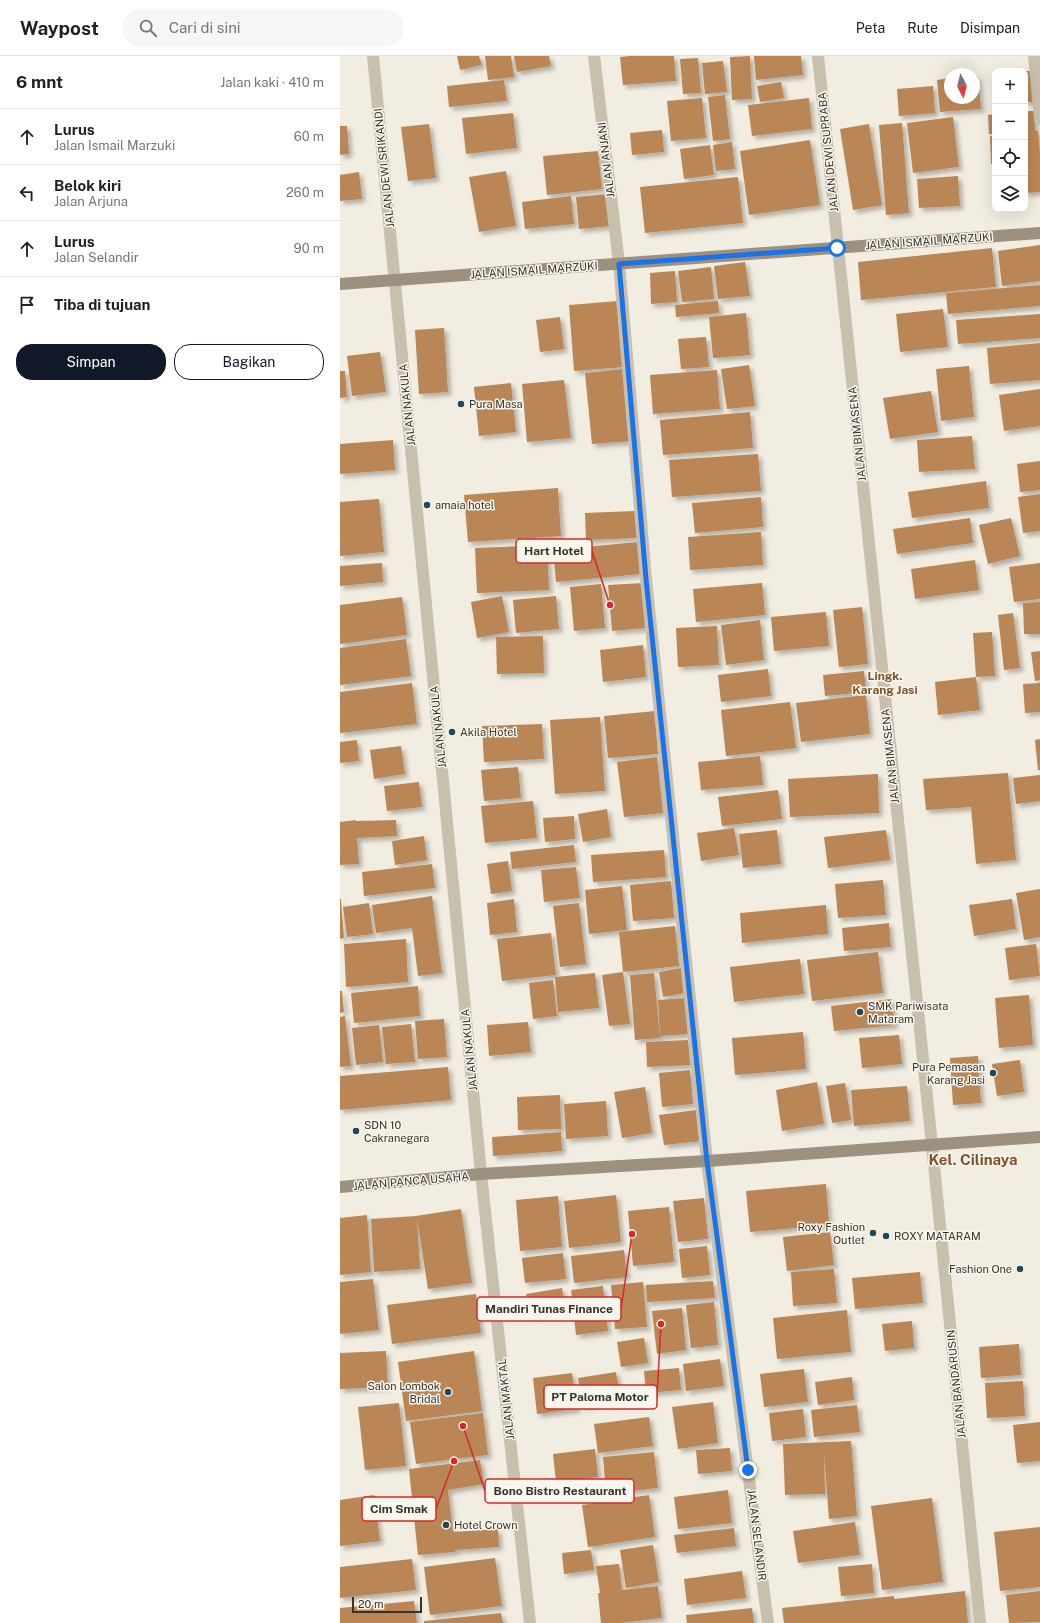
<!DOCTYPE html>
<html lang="id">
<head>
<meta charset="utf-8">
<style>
  :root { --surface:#fff; --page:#f6f6f6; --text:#202124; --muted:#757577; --line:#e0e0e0; --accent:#111827 }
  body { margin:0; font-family:"Public Sans",sans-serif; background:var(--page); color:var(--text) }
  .controls { position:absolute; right:12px; top:12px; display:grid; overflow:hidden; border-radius:8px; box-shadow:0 4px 16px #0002 }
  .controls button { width:36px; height:36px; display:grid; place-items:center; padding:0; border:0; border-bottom:1px solid var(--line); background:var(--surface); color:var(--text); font:20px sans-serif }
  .compass { position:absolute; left:604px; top:12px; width:36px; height:36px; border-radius:50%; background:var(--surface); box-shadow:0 4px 16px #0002; rotate:173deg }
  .scale { position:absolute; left:12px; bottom:10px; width:70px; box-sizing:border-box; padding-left:4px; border:2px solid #37322b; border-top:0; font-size:11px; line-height:14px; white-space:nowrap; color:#37322b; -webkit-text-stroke:3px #f9f6ed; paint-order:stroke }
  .stop { position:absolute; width:12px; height:12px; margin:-9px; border:3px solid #1a73e8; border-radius:50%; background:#fff }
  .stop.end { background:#1a73e8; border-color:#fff; box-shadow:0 1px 4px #0008 }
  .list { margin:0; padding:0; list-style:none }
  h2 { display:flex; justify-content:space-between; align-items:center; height:52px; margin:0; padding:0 16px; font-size:17px }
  h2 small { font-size:13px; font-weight:400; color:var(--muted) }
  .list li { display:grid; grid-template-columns:26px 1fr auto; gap:12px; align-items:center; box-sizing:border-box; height:56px; padding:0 16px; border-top:1px solid var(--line) }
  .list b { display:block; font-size:15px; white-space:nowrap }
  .list p { margin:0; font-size:13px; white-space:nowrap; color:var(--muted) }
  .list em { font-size:13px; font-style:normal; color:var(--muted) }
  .actions { display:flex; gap:8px; padding:12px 16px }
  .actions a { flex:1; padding:9px 0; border:1px solid var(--accent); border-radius:16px; text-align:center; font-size:14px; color:var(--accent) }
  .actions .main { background:var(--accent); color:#fff }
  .icon { flex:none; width:22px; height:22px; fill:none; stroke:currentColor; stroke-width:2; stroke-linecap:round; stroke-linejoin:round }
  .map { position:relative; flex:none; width:700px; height:1567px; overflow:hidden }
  header { display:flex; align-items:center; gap:24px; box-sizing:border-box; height:56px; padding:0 20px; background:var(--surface); border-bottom:1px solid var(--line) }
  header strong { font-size:19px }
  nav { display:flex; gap:22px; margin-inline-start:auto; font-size:14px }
  .search { width:280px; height:36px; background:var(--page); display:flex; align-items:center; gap:10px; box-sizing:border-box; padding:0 14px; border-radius:16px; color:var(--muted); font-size:15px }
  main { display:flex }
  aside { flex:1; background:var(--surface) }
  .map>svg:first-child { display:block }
  .building { fill:#ba8656; filter:url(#shadow) }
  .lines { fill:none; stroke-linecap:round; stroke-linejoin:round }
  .street { stroke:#c8c0ad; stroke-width:12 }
  .secondary { stroke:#9c907f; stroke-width:12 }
  .route { stroke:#1a73e8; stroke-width:5 }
  .poi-dot { fill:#254655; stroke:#f9f6ed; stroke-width:1.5 }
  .labels { text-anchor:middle; stroke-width:3; stroke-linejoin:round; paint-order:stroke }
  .street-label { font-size:11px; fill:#37322b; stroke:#f9f6ed }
  .poi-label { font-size:11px; fill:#37322b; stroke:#f9f6ed; text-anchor:start }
  .neighbourhood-label { font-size:12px; font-weight:bold; fill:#7e532c; stroke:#f9f6ed }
  .district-label { font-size:15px; font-weight:bold; fill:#7e532c; stroke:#f9f6ed }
  .leader { fill:none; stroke:#d62828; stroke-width:1.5 }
  .callout-dot { fill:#d62828; stroke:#f9f6ed; stroke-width:1.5 }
  .callout { fill:#f9f6ed; stroke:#d62828; stroke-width:1.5 }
  .callout-label { font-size:12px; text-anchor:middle; font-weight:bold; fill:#37322b }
</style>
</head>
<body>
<header>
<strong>Waypost</strong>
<div class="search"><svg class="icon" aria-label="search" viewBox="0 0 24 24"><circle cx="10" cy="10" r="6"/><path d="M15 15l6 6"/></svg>Cari di sini</div>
<nav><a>Peta</a><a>Rute</a><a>Disimpan</a></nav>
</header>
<main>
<aside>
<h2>6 mnt<small>Jalan kaki · 410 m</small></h2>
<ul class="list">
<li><svg class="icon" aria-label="ahead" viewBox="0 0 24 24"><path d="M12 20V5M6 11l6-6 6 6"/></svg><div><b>Lurus</b><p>Jalan Ismail Marzuki</p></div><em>60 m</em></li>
<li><svg class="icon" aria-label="left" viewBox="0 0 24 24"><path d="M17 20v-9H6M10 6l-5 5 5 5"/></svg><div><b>Belok kiri</b><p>Jalan Arjuna</p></div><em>260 m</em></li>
<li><svg class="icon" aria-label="ahead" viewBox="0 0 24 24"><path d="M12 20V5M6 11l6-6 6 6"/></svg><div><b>Lurus</b><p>Jalan Selandir</p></div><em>90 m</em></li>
<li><svg class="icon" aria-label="arrive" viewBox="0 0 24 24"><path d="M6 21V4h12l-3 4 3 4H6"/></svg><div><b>Tiba di tujuan</b></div></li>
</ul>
<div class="actions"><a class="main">Simpan</a><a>Bagikan</a></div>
</aside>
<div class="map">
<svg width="700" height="1567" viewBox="0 0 700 1567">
  <defs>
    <filter id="shadow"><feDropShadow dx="3.5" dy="3.5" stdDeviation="2" flood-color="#0004"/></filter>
  </defs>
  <rect width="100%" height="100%" fill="#f1ede1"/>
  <path class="building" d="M117 0H139L142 9 120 14Z
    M145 0H171L174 21 148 24Z
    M174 0H209L211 10 177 16Z
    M290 0H334L336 25 283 29 280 1Z
    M410 0 412 43 392 44 390 1Z
    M414 0H461L463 19 416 24Z
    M358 2 361 37 343 38 340 3Z
    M383 5 387 36 365 38 362 7Z
    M685 15H692L693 46H685Z
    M634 20H638L641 53 600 56 597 24 610 22V42H634Z
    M164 24 167 45 109 51 107 30Z
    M441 26 444 42 420 46 417 30Z
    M593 30 595 57 559 60 557 33Z
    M385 39 390 83 373 85 368 41Z
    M362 42 366 82 331 85 327 45Z
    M469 42 472 73 412 80 408 49Z
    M685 55H694L695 75H698L700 97V136L685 137V76H690H685Z
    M173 57 177 92 126 98 122 62Z
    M655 58V78H649L648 59Z
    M613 61 619 111 573 117 567 67Z
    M562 67 569 157 546 159 539 69Z
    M89 68 96 122 68 125 61 71Z
    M529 68 542 149 513 154 500 73Z
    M0 70H7L9 98 0 99Z
    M322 74 324 96 292 99 290 77Z
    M650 80H655V108H651Z
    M470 84 480 149 409 159 400 95Z
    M392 86 395 113 376 115 373 89Z
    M370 89 374 119 344 123 340 93Z
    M258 95 262 133 207 139 203 100Z
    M166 115 176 170 139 176 129 121Z
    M19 116 22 143 0 145V119Z
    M618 120 620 150 579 152 577 123Z
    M398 121 403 167 305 177 300 131Z
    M268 138 270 170 239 173 236 141Z
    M231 140 234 168 185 173 182 146Z
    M700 189V225L662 230 658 195Z
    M652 192 656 231 521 244 518 206Z
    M405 206 410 240 378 243 374 210Z
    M371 211 374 243 342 246 338 215Z
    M335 215 337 246 311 248 310 217Z
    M700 229V250L608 258 606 237Z
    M278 245 284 311 234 315 229 249Z
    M378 245 379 257 336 261 335 249Z
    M603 253 608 291 560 296 556 258Z
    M406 257 410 299 373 302 369 261Z
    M700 258V282L618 288 616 264Z
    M220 261 224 293 200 296 196 264Z
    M104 272 108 336 79 338 75 274Z
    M366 281 369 311 341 313 338 283Z
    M700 287V324L650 328 647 292Z
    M40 296 46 336 12 340 7 300Z
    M409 309 415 350 387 353 381 313Z
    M629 310 634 361 601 365 596 313Z
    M284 313 291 385 252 388 245 317Z
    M377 314 380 353 313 358 310 319Z
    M0 315H5L7 341 0 342Z
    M224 324 231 382 187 386 182 328Z
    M171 327 176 376 139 380 134 331Z
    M700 333V370L664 375 659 339Z
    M591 335 598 376 550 383 543 342Z
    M410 356 413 392 323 399 320 364Z
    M632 380 635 413 579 416 577 384Z
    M53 384 55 414 0 418V388Z
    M418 398 421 435 332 441 329 404Z
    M700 405V434L680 436 677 408Z
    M646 425 649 452 572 462 568 436Z
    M218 432 221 480 128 486 124 439Z
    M700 438V475L683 477 678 441Z
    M421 441 423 471 355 477 352 447Z
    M39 443 44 496 0 500V446Z
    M295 455 297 482 246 484 245 457Z
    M630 462 633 487 557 498 553 473Z
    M671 462 680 500 648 508 639 469Z
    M421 476 423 509 350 514 348 481Z
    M298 486 301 518 216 526 213 494Z
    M207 489 209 534 137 537 135 492Z
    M635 504 639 534 575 543 571 513Z
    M42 507 43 526 0 530V510Z
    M700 507V543L674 546 669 511Z
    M303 527 305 572 272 575 268 529Z
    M422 527 425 559 356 566 353 533Z
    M261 528 265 572 234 575 230 531Z
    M162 540 169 576 137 582 131 546Z
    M216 540 219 573 176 577 173 544Z
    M62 541 67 579 0 588V549Z
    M700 546V578H684L683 547Z
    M522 551 528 608 499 611 493 554Z
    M486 556 489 590 434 595 431 561Z
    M673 557 680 612 664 614 658 559Z
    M420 564 424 604 386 609 381 569Z
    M377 570 379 609 338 611 336 572Z
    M652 576 655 620 636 621 633 577Z
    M203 580 204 617 157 618 156 581Z
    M66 583 71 620 0 629V592Z
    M303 589 306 621 263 626 260 594Z
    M700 595V624L695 625 691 596Z
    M428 613 431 640 381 646 378 619Z
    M524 615 526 636 485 640 483 619Z
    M636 621 640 654 598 659 595 626Z
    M72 627 77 668 0 677V636Z
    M700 627V656L685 657 683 628Z
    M526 639 530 678 461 686 456 647Z
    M450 646 456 692 386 700 381 654Z
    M315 655 318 698 268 702 264 660Z
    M260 661 265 735 215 738 210 664Z
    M202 668 204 703 144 706 142 670Z
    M700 683V714H698L695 684Z
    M17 684 19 705 0 707V686Z
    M61 690 65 718 34 723 30 694Z
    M420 700 423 729 361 734 358 706Z
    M317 701 323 757 284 761 277 706Z
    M178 711 181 742 144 745 141 714Z
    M668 717 676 804 636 808 631 751 586 754 583 723Z
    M538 718 539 757 450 761 448 723Z
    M700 719V745L676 748 673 722Z
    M79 726 82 751 47 755 44 730Z
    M438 734 442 763 382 770 378 741Z
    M193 745 197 782 145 787 141 750Z
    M267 753 271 781 243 786 238 758Z
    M234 760 235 783 205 786 203 762Z
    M16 764V765L56 764 57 780 17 782 19 808 0 809V766Z
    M394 772 399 799 361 805 357 777Z
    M437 774 441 808 403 812 399 778Z
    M546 774 550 804 488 812 484 781Z
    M84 780 87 804 55 809 52 785Z
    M234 789 236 806 172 813 170 796Z
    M324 794 326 821 253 826 251 799Z
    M168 805 172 835 151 838 147 808Z
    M92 808 95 832 24 840 22 816Z
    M236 811 240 842 204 846 201 814Z
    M543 824 546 859 498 862 495 828Z
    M331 825 334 862 293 865 290 829Z
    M282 830 287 874 249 878 245 834Z
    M700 833V881L684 884 676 837Z
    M92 840 102 917 78 920 72 872 36 877 32 849Z
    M0 843H1L4 882 0 883Z
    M174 843 177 876 150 879 147 847Z
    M672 843 676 873 634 880 629 849Z
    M29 847 33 878 7 881 3 851Z
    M239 847 246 908 220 911 213 850Z
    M486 849 488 878 402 887 400 857Z
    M549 867 551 891 504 895 502 872Z
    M335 870 339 910 283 916 279 876Z
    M211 877 216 919 162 925 157 883Z
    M66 883 68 926 6 931 4 888Z
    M696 888 700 920 669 924 665 892Z
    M538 896 543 937 472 945 467 904Z
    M460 903 464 938 394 946 390 911Z
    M341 912 345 937 323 941 319 916Z
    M283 916 290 968 269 970 262 919Z
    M255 917 259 952 218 956 215 921Z
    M314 917 320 982 295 984 290 919Z
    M213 924 217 960 193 963 189 927Z
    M78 930 80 960 14 967 11 937Z
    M0 935H2L4 956 0 957Z
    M689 939 693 989 659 992 655 942Z
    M345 942 348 978 320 980 318 944Z
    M551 943 555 969 494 975 491 950Z
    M5 960 11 1010 0 1011V961Z
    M104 963 107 1001 78 1003 75 965Z
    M188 966 191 996 149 1000 147 969Z
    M71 968 75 1006 46 1008 42 971Z
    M39 969 43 1006 16 1009 12 972Z
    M463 976 466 1013 395 1019 392 982Z
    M559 979 562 1008 522 1012 519 982Z
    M348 984 350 1009 307 1011 306 986Z
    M638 1000 641 1047 613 1049 610 1002Z
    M680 1004 684 1036 657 1040 652 1008Z
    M108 1011 111 1044 0 1054V1020Z
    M350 1014 353 1048 322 1051 319 1017Z
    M477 1026 484 1068 442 1075 436 1034Z
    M505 1027 511 1064 492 1067 486 1030Z
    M567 1030 570 1065 514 1070 511 1034Z
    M305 1031 312 1077 282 1082 274 1036Z
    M220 1039 221 1073 178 1074 177 1041Z
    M266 1045 268 1080 226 1083 224 1048Z
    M356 1054 361 1085 324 1089 319 1059Z
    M221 1076 222 1095 153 1100 152 1081Z
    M486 1128 489 1169 410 1176 406 1135Z
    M276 1139 281 1186 229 1192 224 1145Z
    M218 1140 222 1191 180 1195 176 1144Z
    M364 1142 368 1183 338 1186 333 1145Z
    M329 1151 334 1206 293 1210 288 1155Z
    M121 1153 132 1227 88 1233 77 1163 80 1213 34 1216 31 1163 76 1160Z
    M27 1159 31 1216 0 1219V1162Z
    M490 1176 494 1209 447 1215 443 1181Z
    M367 1190 370 1219 342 1222 339 1193Z
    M284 1194 287 1221 234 1227 231 1200Z
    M223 1197 226 1223 185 1227 182 1202Z
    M494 1213 497 1247 453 1250 451 1216Z
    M580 1216 583 1247 515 1253 512 1222Z
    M33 1223 39 1274 0 1278V1226Z
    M373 1225 375 1242 307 1246 306 1229Z
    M303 1226 307 1271 275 1273 271 1229Z
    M263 1230 268 1275 236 1279 231 1234Z
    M222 1232 226 1254 190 1260 186 1238Z
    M136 1238 141 1277 52 1288 47 1249Z
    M374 1246 378 1289 351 1292 346 1249Z
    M342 1252 346 1294 317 1298 312 1255Z
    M507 1254 511 1296 437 1303 433 1262Z
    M572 1265 574 1292 545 1295 542 1268Z
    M304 1282 308 1307 281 1311 277 1286Z
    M679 1288 681 1319 641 1322 639 1291Z
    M46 1295 48 1331 0 1333V1297Z
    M134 1295 142 1355 66 1365 58 1306Z
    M380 1303 384 1330 346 1335 343 1308Z
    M339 1312 341 1334 306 1337 304 1315Z
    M464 1313 468 1346 424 1351 420 1318Z
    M276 1316 281 1345 242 1351 238 1322Z
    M232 1317 237 1353 197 1358 193 1322Z
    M512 1321 514 1344 478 1349 475 1326Z
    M683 1325 685 1360 647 1362 645 1327Z
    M373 1346 378 1387 338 1393 332 1351Z
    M59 1347 66 1410 25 1414 18 1351Z
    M517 1349 520 1376 474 1381 471 1354Z
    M463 1353 466 1381 432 1385 429 1357Z
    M143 1357 148 1399 76 1408 70 1366Z
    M309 1361 313 1390 258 1397 254 1368Z
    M700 1366V1405L677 1407 673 1369Z
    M511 1385 517 1460 489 1463 484 1396 485 1438 445 1439 443 1388Z
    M390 1392 392 1415 358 1418 356 1394Z
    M255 1393 258 1421 216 1426 213 1398Z
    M314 1396 318 1432 266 1438 263 1401Z
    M140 1404 144 1428 108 1434 113 1476 158 1473 159 1491 115 1494V1496L78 1499 69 1413Z
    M388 1434 392 1467 338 1473 334 1441Z
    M34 1439 40 1485 0 1490V1444Z
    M309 1439 315 1481 248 1491 242 1449Z
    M592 1442 603 1526 542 1534 531 1450Z
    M515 1466 520 1499 458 1507 453 1475Z
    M700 1471V1531L660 1535 654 1476Z
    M394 1472 396 1490 337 1497 334 1479Z
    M313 1489 319 1526 286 1532 280 1494Z
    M251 1494 254 1514 224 1518 222 1497Z
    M155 1502 162 1550 90 1559 84 1511Z
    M72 1503 76 1534 0 1542V1511Z
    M279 1508 282 1534 318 1530 322 1562 281 1567H261L258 1537H260L256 1510Z
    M532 1508 534 1537 501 1540 498 1511Z
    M402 1515 406 1542 347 1549 344 1523Z
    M625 1535 628 1567H444L442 1552 554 1540V1543Z
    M700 1535V1566L669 1567 666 1539Z
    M74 1545 77 1567H0V1552Z
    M412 1552 414 1567H347L346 1559Z
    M161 1557 163 1567H84V1565Z"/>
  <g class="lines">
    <path class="street" d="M33 0 141 1118 190 1567
      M254 0 279 207 306 523 367 1105 428 1567
      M478 0 592 1089 640 1567
      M694 0 700 63"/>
    <path class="secondary" d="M0 228 700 177
      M0 1131 141 1118 367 1105 700 1081"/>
  </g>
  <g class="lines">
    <path class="route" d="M408 1414 367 1105 306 523 279 208 497 192"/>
  </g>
  <g class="poi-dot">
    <circle cx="121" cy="348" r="4"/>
    <circle cx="87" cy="449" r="4"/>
    <circle cx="112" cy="676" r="4"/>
    <circle cx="520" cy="956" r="4"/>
    <circle cx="653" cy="1017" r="4"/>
    <circle cx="16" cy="1075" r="4"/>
    <circle cx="533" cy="1177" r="4"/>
    <circle cx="546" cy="1180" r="4"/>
    <circle cx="680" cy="1213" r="4"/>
    <circle cx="108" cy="1336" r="4"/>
    <circle cx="106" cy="1469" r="4"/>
  </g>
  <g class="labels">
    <g class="street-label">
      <text transform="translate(488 96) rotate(-96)" y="4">JALAN DEWI SUPRABA</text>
      <text transform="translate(266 104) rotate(-97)" y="4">JALAN ANJANI</text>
      <text transform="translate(44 112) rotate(-96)" y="4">JALAN DEWI SRIKANDI</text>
      <text transform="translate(589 185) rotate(-4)" y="4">JALAN ISMAIL MARZUKI</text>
      <text transform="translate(194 214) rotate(-4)" y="4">JALAN ISMAIL MARZUKI</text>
      <text transform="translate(67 349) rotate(-96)" y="4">JALAN NAKULA</text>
      <text transform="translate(517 378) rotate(-96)" y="4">JALAN BIMASENA</text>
      <text transform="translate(98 671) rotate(-96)" y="4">JALAN NAKULA</text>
      <text transform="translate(550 700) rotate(-96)" y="4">JALAN BIMASENA</text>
      <text transform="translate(129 994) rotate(-96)" y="4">JALAN NAKULA</text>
      <text transform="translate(71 1125) rotate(-5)" y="4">JALAN PANCA USAHA</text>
      <text transform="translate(616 1328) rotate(-96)" y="4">JALAN BANDARUSIN</text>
      <text transform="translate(166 1343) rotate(-96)" y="4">JALAN MAKTAL</text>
      <text transform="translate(417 1479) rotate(83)" y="4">JALAN SELANDIR</text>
    </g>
    <g class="poi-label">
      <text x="129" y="352">Pura Masa</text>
      <text x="95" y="453">amaia hotel</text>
      <text x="120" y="680">Akila Hotel</text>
      <text x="528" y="954">SMK Pariwisata<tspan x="528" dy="13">Mataram</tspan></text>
      <text x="645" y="1015" text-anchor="end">Pura Pemasan<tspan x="645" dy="13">Karang Jasi</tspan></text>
      <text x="24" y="1073">SDN 10<tspan x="24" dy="13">Cakranegara</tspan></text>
      <text x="525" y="1175" text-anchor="end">Roxy Fashion<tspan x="525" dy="13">Outlet</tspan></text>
      <text x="554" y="1184">ROXY MATARAM</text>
      <text x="672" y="1217" text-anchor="end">Fashion One</text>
      <text x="100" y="1334" text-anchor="end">Salon Lombok<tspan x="100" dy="13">Bridal</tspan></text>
      <text x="114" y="1473">Hotel Crown</text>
    </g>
    <g class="neighbourhood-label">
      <text x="545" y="624">Lingk.<tspan x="545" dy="14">Karang Jasi</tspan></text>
    </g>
    <g class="district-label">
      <text x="633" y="1109">Kel. Cilinaya</text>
    </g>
  </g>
  <path class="leader" d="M270 549L252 495M292 1178L281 1253M321 1268L317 1341M123 1370L145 1435M114 1405L96 1453"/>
  <g class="callout-dot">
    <circle cx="270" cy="549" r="4"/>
    <circle cx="292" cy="1178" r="4"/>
    <circle cx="321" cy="1268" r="4"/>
    <circle cx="123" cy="1370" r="4"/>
    <circle cx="114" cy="1405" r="4"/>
  </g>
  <g class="callout">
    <rect x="176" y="483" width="76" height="24" rx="4"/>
    <rect x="137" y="1241" width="144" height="24" rx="4"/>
    <rect x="204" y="1329" width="113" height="24" rx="4"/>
    <rect x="145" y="1423" width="149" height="24" rx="4"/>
    <rect x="22" y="1441" width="74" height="24" rx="4"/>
  </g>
  <g class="callout-label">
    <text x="214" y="499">Hart Hotel</text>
    <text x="209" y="1257">Mandiri Tunas Finance</text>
    <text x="260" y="1345">PT Paloma Motor</text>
    <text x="220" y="1439">Bono Bistro Restaurant</text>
    <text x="59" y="1457">Cim Smak</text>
  </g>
</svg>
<div class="controls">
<button>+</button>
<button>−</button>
<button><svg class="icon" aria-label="locate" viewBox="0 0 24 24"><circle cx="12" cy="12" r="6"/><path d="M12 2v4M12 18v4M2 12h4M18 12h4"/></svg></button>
<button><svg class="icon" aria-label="layers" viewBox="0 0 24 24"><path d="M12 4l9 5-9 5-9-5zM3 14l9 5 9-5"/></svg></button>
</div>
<svg class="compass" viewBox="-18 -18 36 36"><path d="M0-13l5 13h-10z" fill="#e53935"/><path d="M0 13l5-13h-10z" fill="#757577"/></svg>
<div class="scale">20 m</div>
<div class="stop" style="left:497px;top:192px"></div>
<div class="stop end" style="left:408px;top:1414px"></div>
</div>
</main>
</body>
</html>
